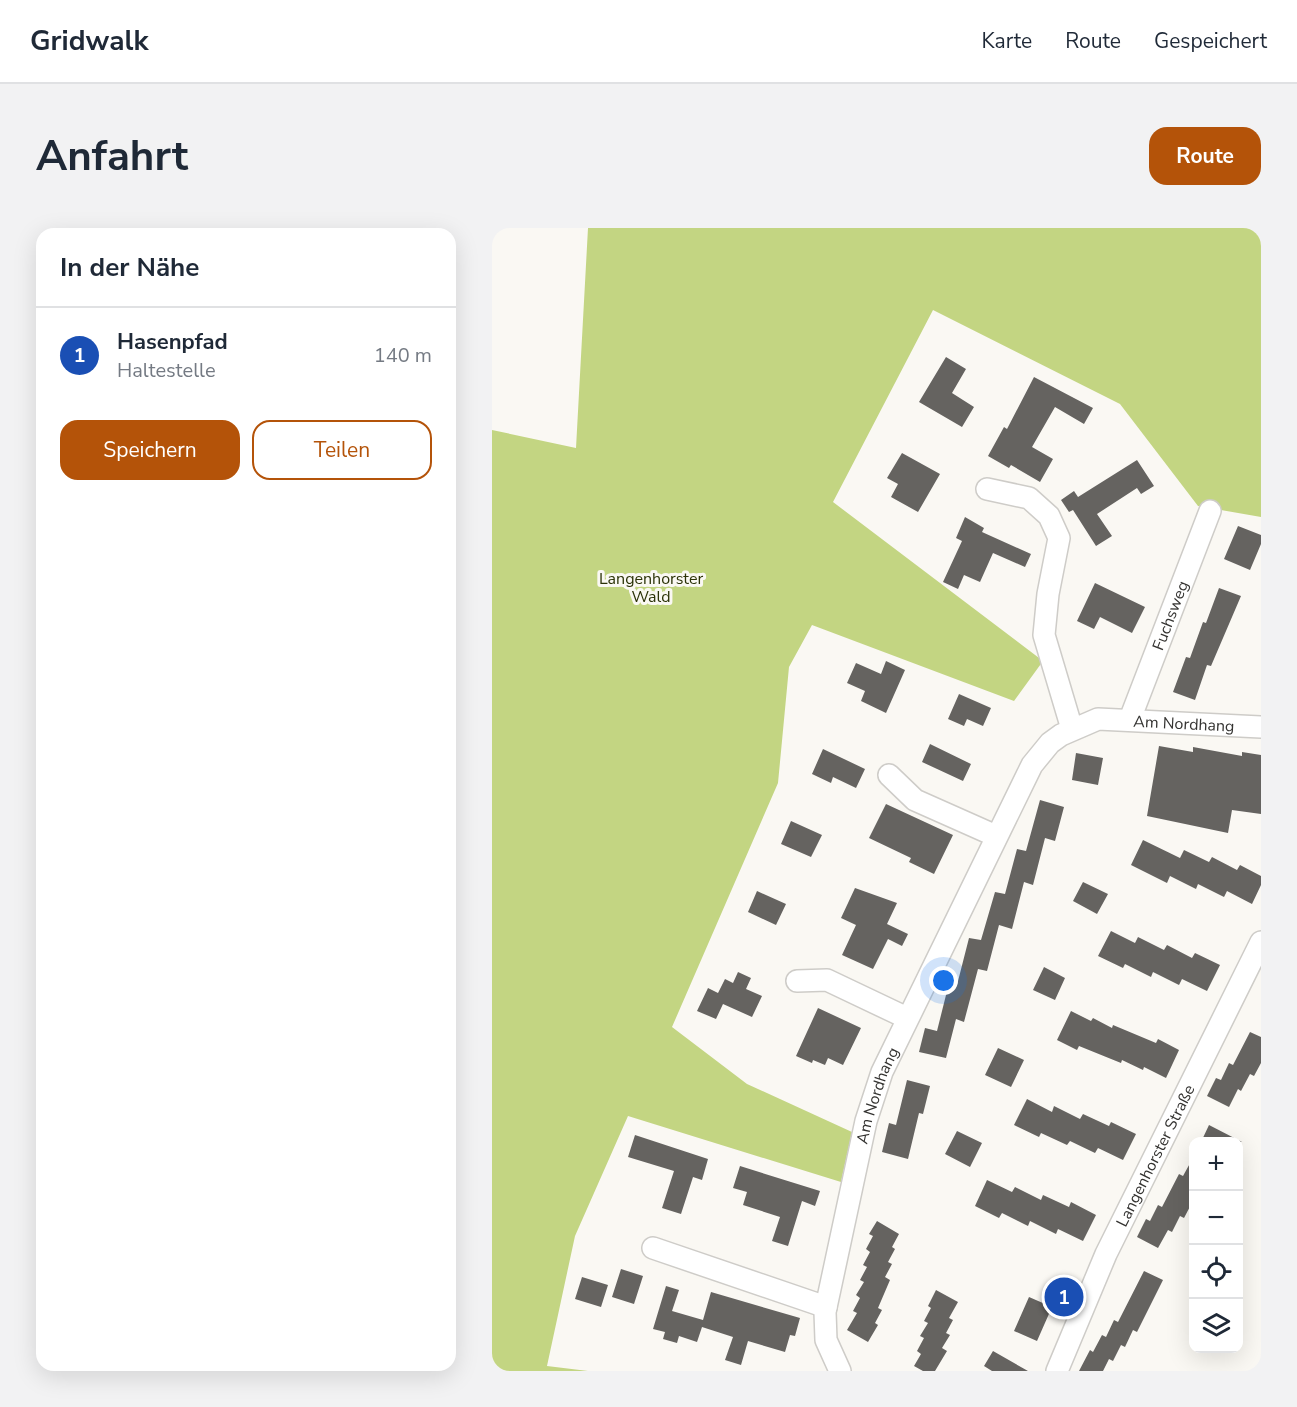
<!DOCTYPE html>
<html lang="de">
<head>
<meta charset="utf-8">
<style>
  :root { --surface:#fff; --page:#f2f2f3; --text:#1f2937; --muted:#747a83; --line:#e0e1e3; --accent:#b45309 }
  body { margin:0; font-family:"Nunito Sans",sans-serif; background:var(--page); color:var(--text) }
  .controls { position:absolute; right:18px; bottom:18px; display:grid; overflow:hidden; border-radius:12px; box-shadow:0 6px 24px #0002 }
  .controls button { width:54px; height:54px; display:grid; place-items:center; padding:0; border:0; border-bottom:2px solid var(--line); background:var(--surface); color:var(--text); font:30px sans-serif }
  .you { position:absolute; left:452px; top:753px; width:21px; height:21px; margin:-15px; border:4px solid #fff; border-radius:50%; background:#1a73e8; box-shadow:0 0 0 9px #1a73e833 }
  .badge { display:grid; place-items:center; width:39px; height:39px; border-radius:50%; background:var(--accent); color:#fff; font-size:20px; font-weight:700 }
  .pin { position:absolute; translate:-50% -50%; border:3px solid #fff; box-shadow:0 2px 6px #0006 }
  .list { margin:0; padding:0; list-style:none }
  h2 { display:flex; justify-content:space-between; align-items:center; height:78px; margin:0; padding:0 24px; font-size:26px }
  h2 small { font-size:20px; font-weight:400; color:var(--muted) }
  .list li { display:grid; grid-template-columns:39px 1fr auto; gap:18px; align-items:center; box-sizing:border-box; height:96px; padding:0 24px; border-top:2px solid var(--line) }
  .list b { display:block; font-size:22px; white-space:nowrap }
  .list p { margin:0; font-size:20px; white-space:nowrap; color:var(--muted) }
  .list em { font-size:20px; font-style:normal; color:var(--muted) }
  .actions { display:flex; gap:12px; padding:18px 24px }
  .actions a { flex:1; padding:14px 0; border:2px solid var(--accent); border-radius:18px; text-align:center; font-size:21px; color:var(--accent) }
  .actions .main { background:var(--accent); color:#fff }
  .icon { flex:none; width:33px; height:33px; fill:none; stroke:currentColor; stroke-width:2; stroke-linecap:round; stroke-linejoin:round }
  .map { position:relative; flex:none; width:769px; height:1143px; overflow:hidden; border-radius:18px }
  header { display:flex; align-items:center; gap:36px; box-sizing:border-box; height:84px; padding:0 30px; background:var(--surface); border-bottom:2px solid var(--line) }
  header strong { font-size:28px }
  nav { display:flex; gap:33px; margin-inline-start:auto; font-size:21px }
  .intro { display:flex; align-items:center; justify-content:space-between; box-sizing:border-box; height:144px; padding:0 36px }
  h1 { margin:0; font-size:42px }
  .button { padding:15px 27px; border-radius:18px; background:var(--accent); color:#fff; font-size:21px; font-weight:700 }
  main { display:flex; gap:36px; padding:0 36px }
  aside { flex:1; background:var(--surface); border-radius:18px; box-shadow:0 6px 24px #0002 }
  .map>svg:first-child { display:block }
  .green { fill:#c3d582 }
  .building { fill:#656360 }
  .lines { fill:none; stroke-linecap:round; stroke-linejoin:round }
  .minor-casing { stroke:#ceccc8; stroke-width:24 }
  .minor { stroke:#fff; stroke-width:21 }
  .labels { text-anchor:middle; stroke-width:6; stroke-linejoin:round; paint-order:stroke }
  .park-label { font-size:16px; fill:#2b3207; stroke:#faf8f3 }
  .street-label { font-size:16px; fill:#343331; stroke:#faf8f3 }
</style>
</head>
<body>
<header>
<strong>Gridwalk</strong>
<nav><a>Karte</a><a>Route</a><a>Gespeichert</a></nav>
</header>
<div class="intro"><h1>Anfahrt</h1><a class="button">Route</a></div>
<main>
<aside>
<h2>In der Nähe<small></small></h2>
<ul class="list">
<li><span class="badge" style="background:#1a4fb4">1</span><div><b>Hasenpfad</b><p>Haltestelle</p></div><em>140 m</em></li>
</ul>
<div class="actions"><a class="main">Speichern</a><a>Teilen</a></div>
</aside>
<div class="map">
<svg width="769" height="1143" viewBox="0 0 769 1143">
  <rect width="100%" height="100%" fill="#faf8f3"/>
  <path class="green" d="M96 0H769V289L706 278 628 176 441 82 341 274 551 433 522 473 320 397 297 439 286 555 180 799 255 856 360 904 349 954 136 888 83 1008 55 1138 96 1143H0V202L84 220Z"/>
  <path class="building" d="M454 129 474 141 460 165 482 179 470 199 427 174Z
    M542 149 601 180 592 196 563 179 540 219 561 231 548 254 519 237 517 240 496 228 512 199 515 201Z
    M410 225 448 246 426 284 399 269 406 256 395 250Z
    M645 232 662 258 649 266 645 260 605 286 620 308 604 318 581 282 577 284 569 272 582 263 586 269Z
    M473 289 492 300 490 304 539 326 533 339 501 325 488 354 472 347 466 361 451 354 470 313 464 310Z
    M746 298 769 307V316L758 342 732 331Z
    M603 355 653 379 640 405 608 389 602 401 585 393Z
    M727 360 749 368 719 438 715 437 703 472 681 464 694 429 698 430 711 394 714 395Z
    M394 433 413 442 394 485 369 473 373 463 355 455 364 435 389 446Z
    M467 466 499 480 491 498 475 491 472 498 456 491Z
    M438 516 479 536 471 553 430 534Z
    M667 518 701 524V519L750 528V524L769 527V586L740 582 736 605 655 588Z
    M331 521 373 541 364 560 341 549 339 555 320 546Z
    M584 525 611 530 606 557 580 552Z
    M548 572 572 579 563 613 553 610 541 657 532 654 520 701 507 697 495 743 486 741 472 794 464 791 454 830 427 824 433 800 445 803 457 755 465 757 477 710 489 712 503 664 513 666 525 621 534 623Z
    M394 576 461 607 442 646 417 634 419 630 377 610Z
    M299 593 330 607 319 629 289 616Z
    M651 612 688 630 692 622 717 634 720 629 745 642 748 637 769 648V657L760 676 735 663 732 669 706 656 704 661 678 648 675 655 639 637Z
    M591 654 616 666 605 686 581 673Z
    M363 660 405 675 395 696 416 706 410 718 396 711 381 741 350 727 364 697 349 690Z
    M265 663 294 676 284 697 256 684Z
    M619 703 643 715 646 709 672 722 675 717 700 730 703 725 728 737 715 763 690 751 687 757 661 744 659 749 633 736 631 740 606 728Z
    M552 739 573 750 563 772 541 762Z
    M246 744 259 750 254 761 270 768 260 789 231 776 224 791 205 783 216 760 226 765 233 751 241 755Z
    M326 780 369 800 351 837 336 830 333 837 321 832 320 835 304 828Z
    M579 783 599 793 601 790 620 800 621 797 664 815 666 811 687 822 674 850 652 839 651 842 630 832 629 835 587 818 585 822 565 812Z
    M758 804 769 809V835L762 848 758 846 749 863 746 861 737 879 715 868 724 850 729 852 737 835 741 837Z
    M506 820 532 832 519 859 493 847Z
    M415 852 438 858 431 886 427 885 416 931 390 924 397 895 404 897Z
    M535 871 560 884 562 878 588 891 591 886 617 898 619 894 644 906 631 932 606 920 603 925 578 913 575 917 549 905 547 909 522 897Z
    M717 897 750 914H709Z
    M465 903 490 915 478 939 453 926Z
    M143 907 216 931 210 952 201 949 189 986 170 980 182 943 136 929Z
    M702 928V971L692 990 688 988 680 1004 676 1002 666 1020 645 1009 654 991 658 993 666 977 670 979 687 946 691 948Z
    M248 938 328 963 323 978 310 973 296 1018 280 1013 288 989 251 977 255 964 241 960Z
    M495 952 520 964 523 959 549 972 551 967 577 979 579 974 604 987 591 1013 566 1001 564 1006 538 993 536 998 510 985 507 990 483 978Z
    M385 993 407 1006 400 1019 403 1021 396 1034 400 1036 393 1049 398 1052 386 1080 390 1082 383 1095 386 1097 376 1114 355 1102 365 1085 361 1083 368 1070 364 1067 372 1054 368 1052 375 1039 371 1037 378 1024 374 1021 381 1008 377 1006Z
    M129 1041 151 1048 142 1076 120 1069Z
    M652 1043 671 1052 645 1104 641 1102 633 1119 629 1117 621 1133 617 1131 611 1143H587L598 1122 601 1124 610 1107 614 1109 622 1092 626 1094Z
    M90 1049 116 1057 109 1079 83 1071Z
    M174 1058 187 1062 180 1083 211 1092 219 1064 308 1090 303 1108 298 1107 293 1124 256 1113 249 1137 233 1132 241 1109 210 1099 205 1114 187 1108 185 1115 171 1111 173 1104 161 1101Z
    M444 1062 466 1074 457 1090 461 1092 454 1105 458 1107 450 1120 455 1123 443 1143H431L422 1138 429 1126 425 1123 432 1110 428 1108 436 1095 432 1093 439 1080 436 1078Z
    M537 1069 560 1079 545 1113 522 1103Z
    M501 1123 536 1143H500L492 1138Z"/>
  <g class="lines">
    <g class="minor-casing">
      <g id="minor">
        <path d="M495 261 537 270 557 288 567 310 556 366 552 407 580 501"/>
        <path id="s1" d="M638 491 718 283"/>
        <path d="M397 547 423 572 504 608"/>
        <path d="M305 753 335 752 415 790"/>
        <path d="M161 1020 334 1079"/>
        <path id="s2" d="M348 1143 334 1112 333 1084 374 893 390 844 540 537 558 515 569 507 606 491 769 499"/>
        <path id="s3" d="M565 1143 614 1026 769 714"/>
      </g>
    </g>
    <use href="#minor" class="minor"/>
  </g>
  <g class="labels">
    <g class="park-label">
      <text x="159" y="356">Langenhorster<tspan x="159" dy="18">Wald</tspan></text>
    </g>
    <g class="street-label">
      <text dy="6" stroke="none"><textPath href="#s1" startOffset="111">Fuchsweg</textPath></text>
      <text dy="6" stroke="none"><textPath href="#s2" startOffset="819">Am Nordhang</textPath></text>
      <text dy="6" stroke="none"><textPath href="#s2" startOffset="285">Am Nordhang</textPath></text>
      <text dy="6" stroke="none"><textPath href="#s3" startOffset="237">Langenhorster Straße</textPath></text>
    </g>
  </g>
</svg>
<div class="controls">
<button>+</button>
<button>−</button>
<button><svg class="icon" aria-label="locate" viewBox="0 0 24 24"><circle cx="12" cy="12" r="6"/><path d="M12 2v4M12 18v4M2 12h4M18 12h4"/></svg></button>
<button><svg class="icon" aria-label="layers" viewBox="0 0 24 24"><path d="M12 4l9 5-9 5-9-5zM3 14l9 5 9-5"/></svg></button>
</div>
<div class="you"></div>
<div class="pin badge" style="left:572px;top:1069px;background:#1a4fb4">1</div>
</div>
</main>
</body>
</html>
